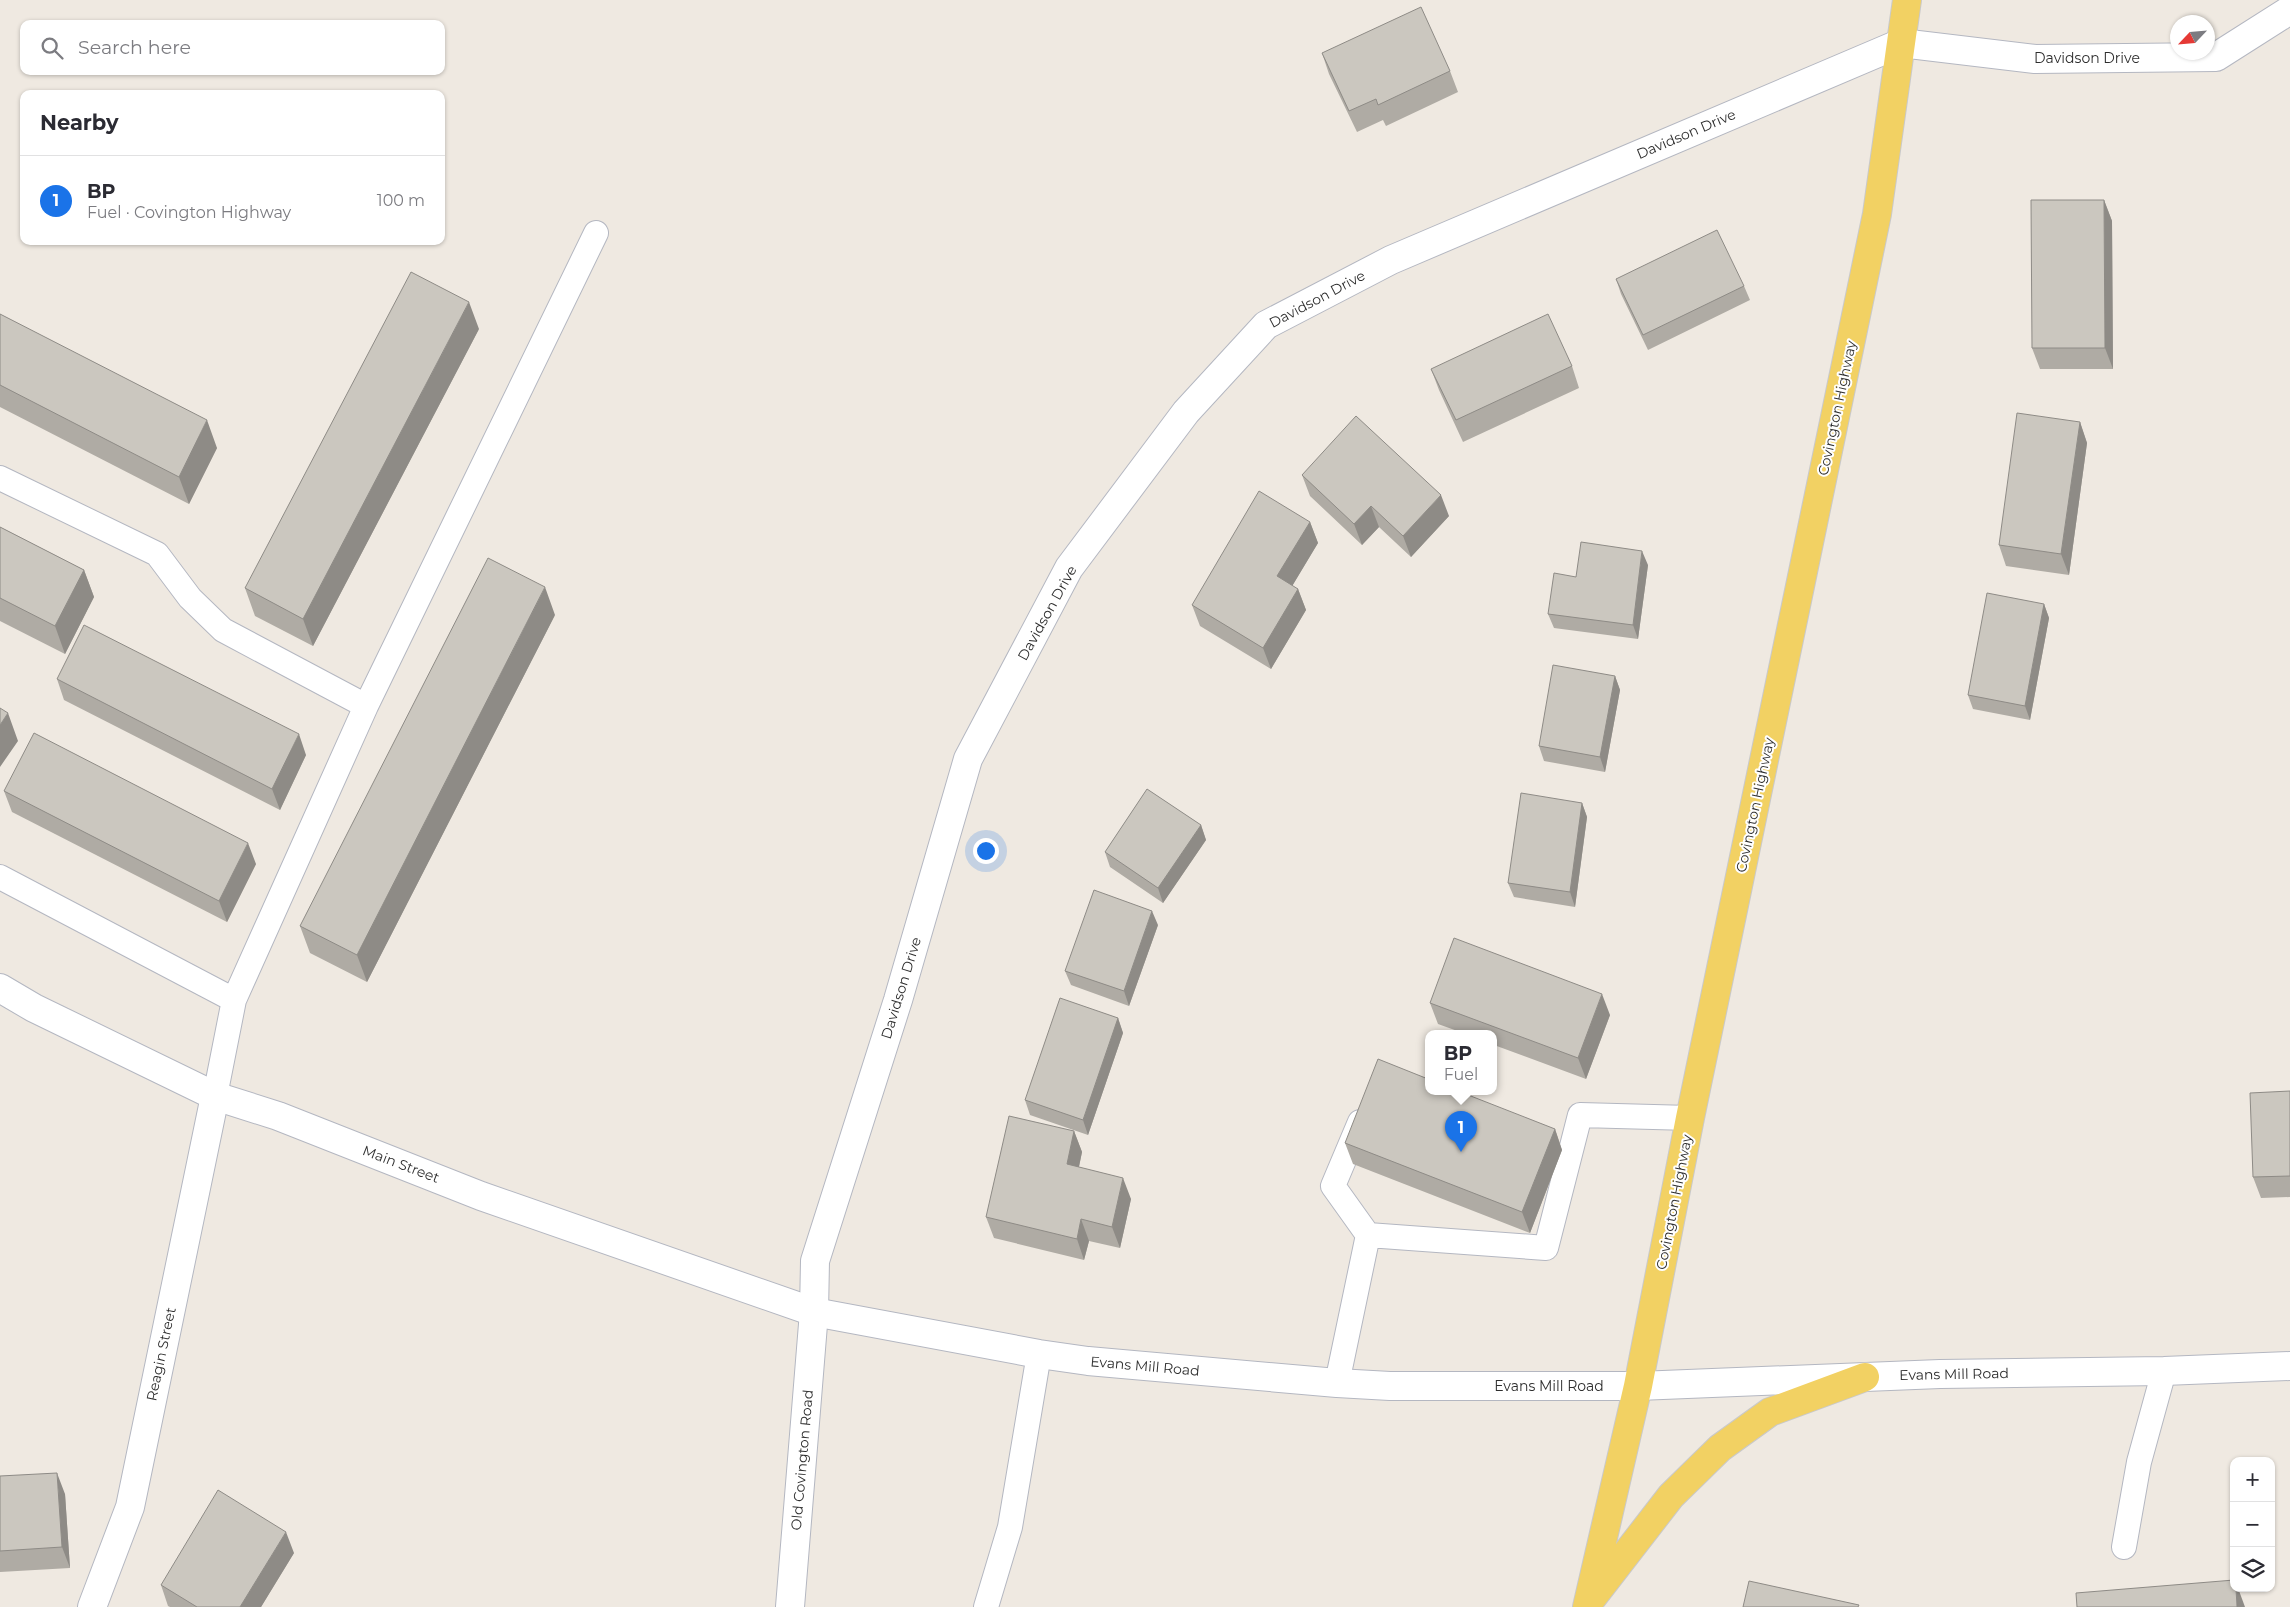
<!DOCTYPE html>
<html lang="en">
<head>
<meta charset="utf-8">
<style>
  :root { --surface:#fff; --page:#f2f2f3; --text:#2b2b33; --muted:#7c7c81; --line:#e1e1e2; --accent:#1a73e8 }
  body { margin:0; font-family:Montserrat,sans-serif; background:var(--page); color:var(--text) }
  .controls { position:absolute; right:15px; bottom:15px; display:grid; overflow:hidden; border-radius:10px; box-shadow:0 1px 4px #0004 }
  .controls button { width:45px; height:45px; display:grid; place-items:center; padding:0; border:0; border-bottom:1px solid var(--line); background:var(--surface); color:var(--text); font:25px sans-serif }
  .compass { position:absolute; left:2170px; top:15px; width:45px; height:45px; border-radius:50%; background:var(--surface); box-shadow:0 1px 4px #0004; rotate:244deg }
  .you { position:absolute; left:985px; top:850px; width:18px; height:18px; margin:-12px; border:4px solid #fff; border-radius:50%; background:#1a73e8; box-shadow:0 0 0 8px #1a73e833 }
  .badge { display:grid; place-items:center; width:32px; height:32px; border-radius:50%; background:var(--accent); color:#fff; font-size:16px; font-weight:700 }
  .pin { position:absolute; translate:-50% -41px; filter:drop-shadow(0 1px 2px #0008) }
  .pin::after { content:''; position:absolute; top:26px; width:18px; height:15px; background:inherit; clip-path:polygon(0 0,100% 0,50% 100%) }
  .popup { position:absolute; left:1425px; top:1030px; width:72px; height:65px; box-sizing:border-box; display:grid; place-content:center; border-radius:10px; background:var(--surface); filter:drop-shadow(0 1px 4px #0005); font-size:16px; white-space:nowrap; color:var(--muted) }
  .popup b { font-size:19px; color:var(--text) }
  .popup::after { content:''; position:absolute; left:50%; top:100%; margin-left:-10px; border:10px solid transparent; border-top-color:var(--surface) }
  .list { margin:0; padding:0; list-style:none }
  h2 { display:flex; justify-content:space-between; align-items:center; height:65px; margin:0; padding:0 20px; font-size:21px }
  h2 small { font-size:16px; font-weight:400; color:var(--muted) }
  .list li { display:grid; grid-template-columns:32px 1fr auto; gap:15px; align-items:center; box-sizing:border-box; height:90px; padding:0 20px; border-top:1px solid var(--line) }
  .list b { display:block; font-size:19px; white-space:nowrap }
  .list p { margin:0; font-size:16px; white-space:nowrap; color:var(--muted) }
  .list em { font-size:16px; font-style:normal; color:var(--muted) }
  .icon { flex:none; width:28px; height:28px; fill:none; stroke:currentColor; stroke-width:2; stroke-linecap:round; stroke-linejoin:round }
  .map { position:relative; flex:none; width:2290px; height:1607px; overflow:hidden }
  .search { position:absolute; background:var(--surface); box-shadow:0 1px 4px #0004; left:20px; top:20px; width:425px; height:55px; display:flex; align-items:center; gap:12px; box-sizing:border-box; padding:0 18px; border-radius:10px; color:var(--muted); font-size:19px }
  .panel { position:absolute; background:var(--surface); box-shadow:0 1px 4px #0004; left:20px; top:90px; width:425px; height:155px; border-radius:10px }
  .map>svg:first-child { display:block }
  .lines { fill:none; stroke-linecap:round; stroke-linejoin:round }
  .service-casing { stroke:#b4b7c1; stroke-width:26 }
  .minor-casing { stroke:#b4b7c1; stroke-width:30 }
  .secondary-casing { stroke:#b4b7c1; stroke-width:30 }
  .primary-casing { stroke:#c9c9c9; stroke-width:30 }
  .service { stroke:#fff; stroke-width:24 }
  .minor { stroke:#fff; stroke-width:28 }
  .secondary { stroke:#fff; stroke-width:28 }
  .primary { stroke:#f2d163; stroke-width:28 }
  .wall { fill:#afaba4 }
  .shaded-wall { fill:#8e8b86 }
  .building { fill:#cbc7bf; stroke:#8e8b86 }
  .labels { text-anchor:middle; stroke-width:4; stroke-linejoin:round; paint-order:stroke }
  .street-label { font-size:14px; fill:#2e2e2e; stroke:#fff }
</style>
</head>
<body>
<div class="map">
<svg width="2290" height="1607" viewBox="0 0 2290 1607">
  <rect width="100%" height="100%" fill="#efe9e1"/>
  <g class="lines">
    <g class="service-casing">
      <path id="service" d="M0 478 157 554 190 598 223 630 366 706
        M0 877 234 1000
        M215 1096 234 1000 366 706 596 233
        M1360 1122 1333 1186 1368 1235
        M1337 1383 1368 1235 1546 1248 1580 1115 1690 1118
        M2124 1547 2139 1462 2164 1371
        M986 1607 1010 1527 1039 1354"/>
    </g>
    <g class="minor-casing">
      <path id="minor" d="M92 1607 130 1507 215 1096
        M790 1607 814 1312 815 1261 898 1000 968 759 1069 568 1186 412 1266 325 1391 260 1901 43 2035 59 2216 57 2290 10"/>
    </g>
    <g class="secondary-casing">
      <path id="secondary" d="M0 988 34 1008 215 1096 278 1116 481 1196 814 1312 1039 1354 1088 1361 1337 1383 1390 1386H1638L1940 1374 2164 1371 2290 1366"/>
    </g>
    <g class="primary-casing">
      <path id="primary" d="M1592 1598 1671 1496 1720 1448 1770 1412 1865 1377
        M1587 1607 1638 1386 1690 1118 1877 214 1907 0"/>
    </g>
    <use href="#service" class="service"/>
    <use href="#minor" class="minor"/>
    <use href="#secondary" class="secondary"/>
    <use href="#primary" class="primary"/>
  </g>
  <path class="wall" d="M1322 53 1450 71 1458 92 1386 126 1383 120 1357 132 1329 74Z
    M2104 200 2112 221 2113 369H2040L2032 348Z
    M1616 279 1744 286 1750 300 1648 350 1621 294Z
    M0 314 217 448 189 504 0 407Z
    M479 329 313 646 255 616 245 588Z
    M1572 366 1579 388 1463 442 1439 390 1431 369Z
    M2080 422 2087 443 2069 575 2006 566 1999 545Z
    M1302 475 1449 516 1411 557 1379 527 1362 545 1310 496Z
    M1310 522 1318 543 1292 586 1298 589 1306 610 1271 669 1200 626 1192 605Z
    M0 527 84 570 94 597 65 654 0 621Z
    M1648 565 1638 639 1554 628 1548 614 1576 577Z
    M2044 604 2049 618 2030 720 1973 709 1968 695Z
    M555 615 367 982 310 953 300 926Z
    M1615 676 1620 690 1605 772 1544 761 1539 746Z
    M57 679 306 755 280 810 64 700Z
    M4 791 256 864 227 922 12 812Z
    M1582 803 1587 817 1575 907 1514 897 1508 883Z
    M1201 825 1206 840 1163 903 1110 867 1105 852Z
    M1158 925 1129 1006 1071 985 1065 971Z
    M1430 1003 1610 1015 1586 1079 1494 1045V1033H1463L1438 1024Z
    M1118 1018 1123 1033 1088 1135 1030 1115 1025 1100Z
    M2290 1091V1197L2261 1198 2253 1177Z
    M1555 1129 1562 1150 1530 1233 1353 1164 1345 1143Z
    M1074 1131 1082 1152 1079 1167 1131 1199 1120 1248 1089 1241 1084 1260 994 1238 986 1217Z
    M0 1476 65 1494 70 1568 0 1572Z
    M294 1553 261 1607H170L168 1606 161 1585Z"/>
  <path class="shaded-wall" d="M2104 200 2112 221 2113 369 2105 348Z
    M469 302 479 329 313 646 303 619Z
    M207 420 217 448 189 504 179 477Z
    M2080 422 2087 443 2069 575 2061 554Z
    M1441 495 1449 516 1411 557 1403 536Z
    M1371 506 1379 527 1362 545 1354 524Z
    M1310 522 1318 543 1285 598 1277 576Z
    M1642 551 1648 565 1638 639 1633 625Z
    M84 570 94 597 65 654 55 626Z
    M545 587 555 615 367 982 357 955Z
    M1298 589 1306 610 1271 669 1263 648Z
    M2044 604 2049 618 2030 720 2025 706Z
    M1615 676 1620 690 1605 772 1600 757Z
    M8 713 18 741 0 767V725Z
    M299 734 306 755 280 810 272 789Z
    M1582 803 1587 817 1575 907 1570 892Z
    M1201 825 1206 840 1163 903 1158 888Z
    M248 843 256 864 227 922 219 901Z
    M1152 911 1158 925 1129 1006 1124 991Z
    M1602 994 1610 1015 1586 1079 1578 1058Z
    M1118 1018 1123 1033 1088 1135 1083 1120Z
    M1555 1129 1562 1150 1530 1233 1522 1212Z
    M1074 1131 1082 1152 1075 1185 1067 1164Z
    M1123 1178 1131 1199 1120 1248 1112 1227Z
    M1081 1219 1089 1241 1084 1260 1077 1239Z
    M57 1473 65 1494 70 1568 62 1547Z
    M286 1532 294 1553 261 1607H240Z
    M2236 1588H2238L2245 1607H2237Z"/>
  <path class="building" d="M1421 7 1450 71 1378 105 1376 99 1349 111 1322 53Z
    M2031 200H2104L2105 348H2032Z
    M1717 230 1744 286 1643 335 1616 279Z
    M411 272 469 302 303 619 245 588Z
    M0 314 207 420 179 477 0 385Z
    M1548 314 1572 366 1456 420 1431 369Z
    M2017 413 2080 422 2061 554 1999 545Z
    M1356 416 1441 495 1403 536 1371 506 1354 524 1302 475Z
    M1259 491 1310 522 1277 576 1298 589 1263 648 1192 605Z
    M0 527 84 570 55 626 0 598Z
    M1581 542 1642 551 1633 625 1548 614 1554 573 1576 577Z
    M488 558 545 587 357 955 300 926Z
    M1987 593 2044 604 2025 706 1968 695Z
    M84 625 299 734 272 789 57 679Z
    M1553 665 1615 676 1600 757 1539 746Z
    M0 708 8 713 0 725Z
    M34 733 248 843 219 901 4 791Z
    M1147 789 1201 825 1158 888 1105 852Z
    M1521 793 1582 803 1570 892 1508 883Z
    M1094 890 1152 911 1124 991 1065 971Z
    M1454 938 1602 994 1578 1058 1430 1003Z
    M1060 998 1118 1018 1083 1120 1025 1100Z
    M1378 1059 1428 1079V1091H1458L1555 1129 1522 1212 1345 1143Z
    M2290 1091V1176L2253 1177 2250 1093Z
    M1009 1116 1074 1131 1067 1164 1123 1178 1112 1227 1081 1219 1077 1239 986 1217Z
    M57 1473 62 1547 0 1551V1476Z
    M218 1490 286 1532 240 1607H197L161 1585Z
    M2234 1580V1588H2236L2237 1607H2077L2076 1593Z
    M1749 1581 1859 1605 1858 1607H1743Z"/>
  <g class="labels">
    <g class="street-label">
      <text x="2087" y="63">Davidson Drive</text>
      <text transform="translate(1686 134) rotate(-23)" y="5">Davidson Drive</text>
      <text transform="translate(1317 299) rotate(-28)" y="5">Davidson Drive</text>
      <text transform="translate(1837 408) rotate(-78)" y="5">Covington Highway</text>
      <text transform="translate(1047 613) rotate(-61)" y="5">Davidson Drive</text>
      <text transform="translate(1755 805) rotate(-78)" y="5">Covington Highway</text>
      <text transform="translate(901 988) rotate(-73)" y="5">Davidson Drive</text>
      <text transform="translate(401 1164) rotate(21)" y="5">Main Street</text>
      <text transform="translate(1674 1202) rotate(-79)" y="5">Covington Highway</text>
      <text transform="translate(161 1354) rotate(-78)" y="5">Reagin Street</text>
      <text transform="translate(1145 1366) rotate(5)" y="5">Evans Mill Road</text>
      <text transform="translate(1954 1374) rotate(-1)" y="5">Evans Mill Road</text>
      <text x="1549" y="1391">Evans Mill Road</text>
      <text transform="translate(802 1460) rotate(-85)" y="5">Old Covington Road</text>
    </g>
  </g>
</svg>
<div class="controls">
<button>+</button>
<button>−</button>
<button><svg class="icon" aria-label="layers" viewBox="0 0 24 24"><path d="M12 4l9 5-9 5-9-5zM3 14l9 5 9-5"/></svg></button>
</div>
<svg class="compass" viewBox="-18 -18 36 36"><path d="M0-13l5 13h-10z" fill="#e53935"/><path d="M0 13l5-13h-10z" fill="#7c7c81"/></svg>
<div class="you"></div>
<div class="pin badge" style="left:1461px;top:1152px">1</div>
<div class="popup"><b>BP</b>Fuel</div>
<div class="search"><svg class="icon" aria-label="search" viewBox="0 0 24 24"><circle cx="10" cy="10" r="6"/><path d="M15 15l6 6"/></svg>Search here</div>
<section class="panel">
<h2>Nearby<small></small></h2>
<ul class="list">
<li><span class="badge">1</span><div><b>BP</b><p>Fuel · Covington Highway</p></div><em>100 m</em></li>
</ul>
</section>
</div>
</body>
</html>
